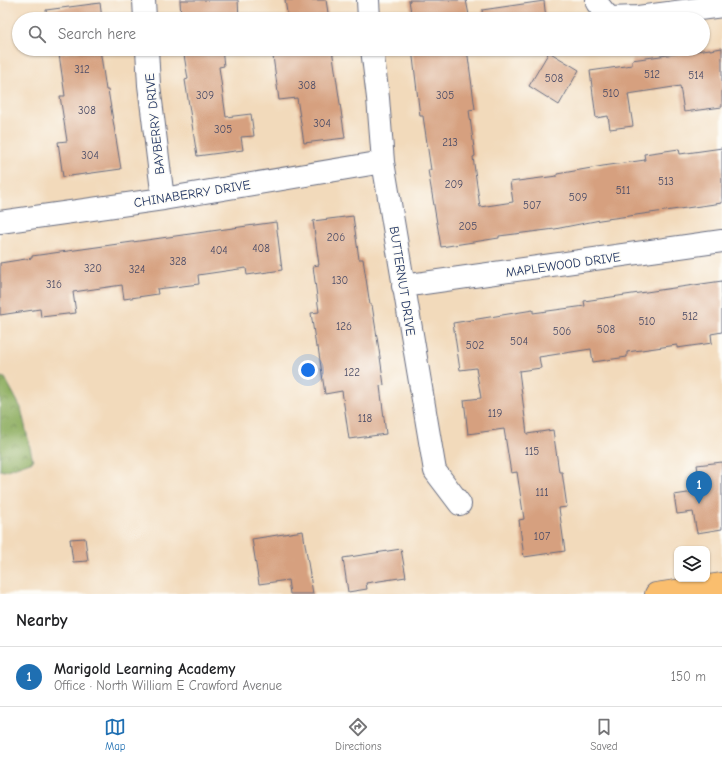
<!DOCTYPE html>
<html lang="en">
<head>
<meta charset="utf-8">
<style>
  :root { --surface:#fff; --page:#f6f6f6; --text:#202124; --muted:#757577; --line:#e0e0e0; --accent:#1f6fb2 }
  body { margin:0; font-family:"Comic Neue",sans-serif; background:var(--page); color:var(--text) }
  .controls { position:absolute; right:12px; bottom:12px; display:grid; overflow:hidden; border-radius:8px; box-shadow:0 1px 3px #0004 }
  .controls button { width:36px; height:36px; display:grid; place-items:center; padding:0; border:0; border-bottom:1px solid var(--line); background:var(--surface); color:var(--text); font:20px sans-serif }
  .you { position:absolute; left:308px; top:370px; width:14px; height:14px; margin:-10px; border:3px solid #fff; border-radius:50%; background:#1a73e8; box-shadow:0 0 0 6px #1a73e833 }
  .badge { display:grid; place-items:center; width:26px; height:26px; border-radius:50%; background:var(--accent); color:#fff; font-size:13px; font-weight:700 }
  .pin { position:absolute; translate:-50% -33px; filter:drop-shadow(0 1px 2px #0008) }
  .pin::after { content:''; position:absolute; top:21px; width:14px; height:12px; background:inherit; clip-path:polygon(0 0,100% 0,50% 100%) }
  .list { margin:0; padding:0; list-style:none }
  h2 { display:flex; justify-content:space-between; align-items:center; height:52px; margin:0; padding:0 16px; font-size:17px }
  h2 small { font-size:13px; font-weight:400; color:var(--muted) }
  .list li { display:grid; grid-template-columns:26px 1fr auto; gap:12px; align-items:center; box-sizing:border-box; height:60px; padding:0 16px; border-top:1px solid var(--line) }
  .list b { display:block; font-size:15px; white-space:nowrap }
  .list p { margin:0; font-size:13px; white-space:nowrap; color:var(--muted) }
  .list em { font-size:13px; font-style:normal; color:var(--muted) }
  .icon { flex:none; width:22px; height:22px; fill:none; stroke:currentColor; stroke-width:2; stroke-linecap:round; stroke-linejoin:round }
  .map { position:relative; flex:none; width:722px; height:594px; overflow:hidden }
  .search { position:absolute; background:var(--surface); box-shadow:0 1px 3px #0004; left:12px; right:12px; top:12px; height:44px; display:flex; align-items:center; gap:10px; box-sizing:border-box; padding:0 14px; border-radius:22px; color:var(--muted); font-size:15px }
  .sheet { height:112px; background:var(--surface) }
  nav { display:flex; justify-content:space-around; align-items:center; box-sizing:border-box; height:56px; border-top:1px solid var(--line); background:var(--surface); font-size:11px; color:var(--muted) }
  nav a { display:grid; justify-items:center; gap:2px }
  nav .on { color:var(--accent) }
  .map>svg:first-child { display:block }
  .forest { fill:url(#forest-crowns); stroke:#556f60 }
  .building { fill:#d6a07f }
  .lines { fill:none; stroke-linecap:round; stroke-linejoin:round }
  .street-casing { stroke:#666b7f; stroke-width:24 }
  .primary-casing { stroke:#666b7f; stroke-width:24 }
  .street { stroke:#fff; stroke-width:22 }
  .primary { stroke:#fabe6e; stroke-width:22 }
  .labels { text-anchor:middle; stroke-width:3; stroke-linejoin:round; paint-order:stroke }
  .number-label { font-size:11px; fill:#4a4b66 }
  .street-label { font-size:13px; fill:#1b2f5e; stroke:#fdfcf7 }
</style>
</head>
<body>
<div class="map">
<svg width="722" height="594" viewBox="0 0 722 594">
  <defs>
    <pattern id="forest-crowns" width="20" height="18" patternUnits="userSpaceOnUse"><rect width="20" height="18" fill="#8faf62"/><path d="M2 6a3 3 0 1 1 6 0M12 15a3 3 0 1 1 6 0" fill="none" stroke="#748f54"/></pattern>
  </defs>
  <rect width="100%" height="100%" fill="#fdfcf7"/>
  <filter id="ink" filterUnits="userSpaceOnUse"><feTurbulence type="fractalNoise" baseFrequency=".025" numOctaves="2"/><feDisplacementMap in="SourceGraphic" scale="8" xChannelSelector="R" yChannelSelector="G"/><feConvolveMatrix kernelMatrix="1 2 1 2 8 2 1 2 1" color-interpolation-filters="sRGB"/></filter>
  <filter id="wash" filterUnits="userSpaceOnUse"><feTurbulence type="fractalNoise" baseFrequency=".012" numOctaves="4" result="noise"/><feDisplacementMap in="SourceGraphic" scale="16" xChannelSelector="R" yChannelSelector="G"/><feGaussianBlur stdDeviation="0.9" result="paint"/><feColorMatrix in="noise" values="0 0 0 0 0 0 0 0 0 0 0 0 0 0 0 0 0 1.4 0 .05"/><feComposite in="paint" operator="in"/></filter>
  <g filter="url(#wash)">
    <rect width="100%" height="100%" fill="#f2dabb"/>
    <path class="forest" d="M0 377 5 378 21 408 33 461 4 471 0 470Z"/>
    <g id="blocks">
      <path class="building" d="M180 0H238L239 19H181Z
        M285 0H326L329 19H288Z
        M409 0H466L469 15 442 19H412Z
        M544 1 546 19H483L482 10Z
        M100 3 102 19H47L46 10Z
        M722 48V107L684 112 680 86 628 94 633 126 610 129 608 116 596 118 590 71 632 65V60L710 49V50Z
        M95 49H100L106 90H108L121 169 63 177 58 142 67 141 60 96H65L59 54Z
        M183 49H222L224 66 219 67 226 117 251 114 254 136 241 137 243 150 197 156 185 80 188 79Z
        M272 49H332L345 138 304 143 297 98 279 100Z
        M412 49H467L475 109 469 110 475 156 473 157 480 207 513 202 510 182 557 176V174L603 166 645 160 644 154 679 149 680 154 722 148V203L600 220 555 229 499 236V238L441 247 428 170H431L423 116H420Z
        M549 52 579 70 559 105 529 86Z
        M353 216 359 259H363L370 305H372L379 350 384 385 380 386 386 434 349 439 342 391 325 394 318 347H316L311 313 319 312 313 266 319 265 313 221Z
        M276 222 282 270 247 275 246 268 198 275 199 284 157 289 158 294 124 299 122 285 73 292 76 313 41 317 40 309 0 315V263L32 258V256Z
        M722 281V332L711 334 712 343 677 348V345L627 352V357L593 362 591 349 539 357 541 368 519 371 527 434 553 430 559 472H562L567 507 559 508 565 551 524 557 519 520 524 519 517 472 511 473 504 429 468 434 464 400 481 398 476 368 460 370 453 323 533 310V313L585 306 584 301Z
        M722 462V529L697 533 693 512 677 514 674 495 701 491 697 465Z
        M303 531 313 594H290L288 580 259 584 252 539Z
        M85 538 88 561 73 562 70 539Z
        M401 549 406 577 366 583 367 589 348 592 343 558Z"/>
    </g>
  </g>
  <g filter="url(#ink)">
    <use href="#blocks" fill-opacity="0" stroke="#666b7f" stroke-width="1"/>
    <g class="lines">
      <g class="street-casing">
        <path id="street" d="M144 0 145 19
          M368 0 369 19
          M597 0V3L609 18 638 17 722 6
          M147 49 149 85 163 199
          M372 49 378 98 383 162 435 471 460 504
          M0 222 163 199 383 162
          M403 286 722 241"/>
      </g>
      <g class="primary-casing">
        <path id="primary" d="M656 594 722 584"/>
      </g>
      <use href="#street" class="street"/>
      <use href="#primary" class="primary"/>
    </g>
  </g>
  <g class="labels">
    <g class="number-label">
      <text x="82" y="73">312</text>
      <text x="652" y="78">512</text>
      <text x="696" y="79">514</text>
      <text x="554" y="82">508</text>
      <text x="307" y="89">308</text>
      <text x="611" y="97">510</text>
      <text x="205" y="99">309</text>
      <text x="445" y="99">305</text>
      <text x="87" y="114">308</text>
      <text x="322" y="127">304</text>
      <text x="223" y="133">305</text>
      <text x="450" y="146">213</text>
      <text x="90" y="159">304</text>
      <text x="666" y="185">513</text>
      <text x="454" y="188">209</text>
      <text x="623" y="194">511</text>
      <text x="578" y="201">509</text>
      <text x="532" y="209">507</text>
      <text x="468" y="230">205</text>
      <text x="336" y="241">206</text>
      <text x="261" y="252">408</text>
      <text x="219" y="254">404</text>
      <text x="178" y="265">328</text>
      <text x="93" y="272">320</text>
      <text x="137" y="273">324</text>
      <text x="340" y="284">130</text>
      <text x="54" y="288">316</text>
      <text x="690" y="320">512</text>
      <text x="647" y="325">510</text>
      <text x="344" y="330">126</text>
      <text x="606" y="333">508</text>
      <text x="562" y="335">506</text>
      <text x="519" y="345">504</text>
      <text x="475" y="349">502</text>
      <text x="352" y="376">122</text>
      <text x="495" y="417">119</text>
      <text x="365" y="422">118</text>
      <text x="532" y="455">115</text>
      <text x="542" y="496">111</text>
      <text x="542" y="540">107</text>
    </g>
    <g class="street-label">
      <text transform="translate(154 124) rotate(-96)" y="5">BAYBERRY DRIVE</text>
      <text transform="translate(192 193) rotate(-9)" y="5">CHINABERRY DRIVE</text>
      <text transform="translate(563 264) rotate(-8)" y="5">MAPLEWOOD DRIVE</text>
      <text transform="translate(403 281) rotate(81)" y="5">BUTTERNUT DRIVE</text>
    </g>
  </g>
</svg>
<div class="controls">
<button><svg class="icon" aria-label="layers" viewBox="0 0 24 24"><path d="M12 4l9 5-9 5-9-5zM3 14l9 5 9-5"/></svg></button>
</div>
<div class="you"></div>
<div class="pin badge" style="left:699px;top:504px">1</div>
<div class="search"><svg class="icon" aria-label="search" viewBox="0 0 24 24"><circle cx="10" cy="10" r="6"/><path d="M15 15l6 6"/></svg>Search here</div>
</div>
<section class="sheet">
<h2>Nearby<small></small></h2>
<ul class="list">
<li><span class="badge">1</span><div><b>Marigold Learning Academy</b><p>Office · North William E Crawford Avenue</p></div><em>150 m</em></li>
</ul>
</section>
<nav>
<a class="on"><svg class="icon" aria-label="map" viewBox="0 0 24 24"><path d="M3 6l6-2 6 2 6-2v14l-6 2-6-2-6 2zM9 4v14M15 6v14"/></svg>Map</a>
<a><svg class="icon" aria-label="directions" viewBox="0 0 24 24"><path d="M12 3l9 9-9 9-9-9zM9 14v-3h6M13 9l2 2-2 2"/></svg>Directions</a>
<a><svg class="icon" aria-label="saved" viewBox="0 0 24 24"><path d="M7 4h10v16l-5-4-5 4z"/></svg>Saved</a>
</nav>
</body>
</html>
